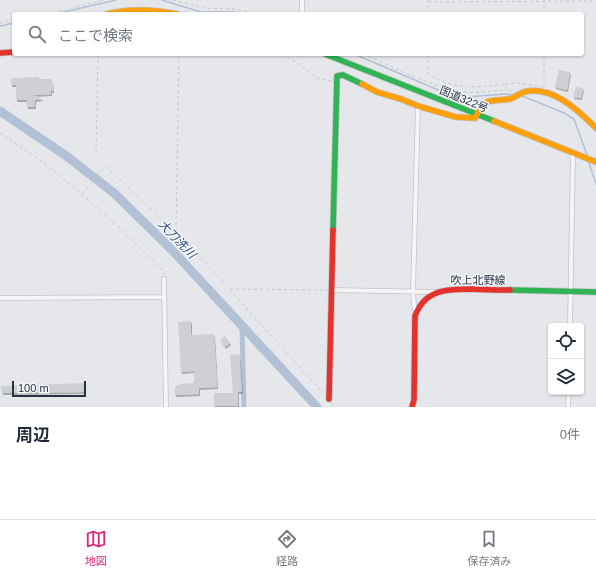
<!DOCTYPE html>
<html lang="ja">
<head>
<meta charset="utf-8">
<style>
  :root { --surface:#fff; --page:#f6f6f7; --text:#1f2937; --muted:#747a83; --line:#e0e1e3; --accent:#db2777 }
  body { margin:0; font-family:Arial,"Noto Sans JP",sans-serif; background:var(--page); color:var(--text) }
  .controls { position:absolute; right:12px; bottom:12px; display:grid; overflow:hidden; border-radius:4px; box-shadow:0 1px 3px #0004 }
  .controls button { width:36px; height:36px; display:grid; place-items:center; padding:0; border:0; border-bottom:1px solid var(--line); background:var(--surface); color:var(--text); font:20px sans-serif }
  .scale { position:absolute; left:12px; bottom:10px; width:74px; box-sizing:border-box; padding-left:4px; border:2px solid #293245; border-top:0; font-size:11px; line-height:14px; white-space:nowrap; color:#293245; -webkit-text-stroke:3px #f3f5f9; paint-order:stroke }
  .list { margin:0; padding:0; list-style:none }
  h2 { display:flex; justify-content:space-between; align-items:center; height:52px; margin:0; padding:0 16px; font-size:17px }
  h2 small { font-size:13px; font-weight:400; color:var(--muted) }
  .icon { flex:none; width:22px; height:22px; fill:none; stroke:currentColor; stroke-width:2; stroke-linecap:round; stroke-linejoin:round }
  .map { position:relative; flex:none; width:596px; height:407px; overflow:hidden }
  .search { position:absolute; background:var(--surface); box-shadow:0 1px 3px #0004; left:12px; right:12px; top:12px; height:44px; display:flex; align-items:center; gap:10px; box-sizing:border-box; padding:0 14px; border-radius:4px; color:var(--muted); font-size:15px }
  .sheet { height:112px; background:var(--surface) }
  nav { display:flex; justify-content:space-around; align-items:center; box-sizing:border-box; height:56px; border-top:1px solid var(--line); background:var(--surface); font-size:11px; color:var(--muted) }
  nav a { display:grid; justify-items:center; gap:2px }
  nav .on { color:var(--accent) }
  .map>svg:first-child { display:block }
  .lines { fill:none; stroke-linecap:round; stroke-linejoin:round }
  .stream { stroke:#b2c1d6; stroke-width:1.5 }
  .canal { stroke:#b2c1d6; stroke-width:5 }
  .river { stroke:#b2c1d6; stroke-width:9 }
  .building { fill:#cfd0d4; filter:url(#shadow) }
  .street-casing { stroke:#c3c5c8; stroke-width:5.5 }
  .fast-casing { stroke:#c3c5c8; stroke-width:7 }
  .slow-casing { stroke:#c3c5c8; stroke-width:7 }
  .jam-casing { stroke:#c3c5c8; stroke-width:7 }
  .path { stroke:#c6c8cd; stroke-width:1; stroke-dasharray:3 3; stroke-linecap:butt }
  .street { stroke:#f4f5f7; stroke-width:4 }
  .fast { stroke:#30b455; stroke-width:5.5 }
  .slow { stroke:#ff9f0a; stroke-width:5.5 }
  .jam { stroke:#e5322d; stroke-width:5.5 }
  .labels { text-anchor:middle; stroke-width:3; stroke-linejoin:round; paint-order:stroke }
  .street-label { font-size:11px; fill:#293245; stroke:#f3f5f9 }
  .water-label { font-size:12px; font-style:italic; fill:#314e7c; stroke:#f3f5f9 }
</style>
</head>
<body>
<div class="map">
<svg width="596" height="407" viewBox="0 0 596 407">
  <defs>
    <filter id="shadow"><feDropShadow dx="1" dy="2" stdDeviation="0" flood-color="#0004"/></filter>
  </defs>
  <rect width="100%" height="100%" fill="#e5e7ea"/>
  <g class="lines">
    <path class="stream" d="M162 0 201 12H234L245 14
      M55 14 116 0
      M0 26 14 23
      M354 54 443 92 467 97 505 94 513 95
      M519 96 525 97 564 113 574 119 587 155
      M589 163 596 184"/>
    <path class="canal" d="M242 325 244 407"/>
    <path class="river" d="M0 111 65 155 114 193 172 250 317 407"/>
  </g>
  <path class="building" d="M559 70 570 72 567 90 555 87Z
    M39 77V79H51V82H52L53 91H51V94L32 95 43 99 35 100V107H27V100H16V85H11V78Z
    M576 87 583 88 581 98 573 97Z
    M191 321V335L214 334 217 387 199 388V394L175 395V386L180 385V384L194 383V371L181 372 178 322Z
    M225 336 230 343 225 347 220 340Z
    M239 354 242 392H238V406L214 405V393H233L230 355Z
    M85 383V392L2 393 1 386Z"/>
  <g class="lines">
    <g class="street-casing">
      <path id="street" d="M302 0V14
        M164 279 166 407
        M332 290 436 292
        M0 298 164 297
        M416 310 414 306 413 291 418 106
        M570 326 573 153
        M568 407 569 392"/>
    </g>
    <g class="fast-casing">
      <path id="fast" d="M325 54 494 121
        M333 230 337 76 343 75 362 84
        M510 290 596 292"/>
    </g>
    <g class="slow-casing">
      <path id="slow" d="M107 14C131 8 153 10 177 14
        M362 84 377 92 401 99 418 106 456 117 475 118C477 115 479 111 481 107 487 98 500 101 510 99 515 97 519 94 524 92 552 85 578 110 596 128
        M494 121 596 162"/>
    </g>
    <g class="jam-casing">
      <path id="jam" d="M0 53 14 52
        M329 399 333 230
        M412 407 414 400 415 316C425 289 447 289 473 289 485 290 498 290 510 290"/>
    </g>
    <path class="path" d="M173 0 204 8 234 9 257 14
      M428 2 596 1
      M47 14 105 0
      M428 14V0
      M544 14V0
      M0 23 14 20
      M282 54 296 62 317 78 331 81
      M363 54C393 67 433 88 465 92 479 93 492 91 506 90
      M428 54V74C454 90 475 88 505 84L506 90 513 91
      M505 84 519 83 544 87V54
      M0 133 40 160 60 176 117 225 163 271 164 274
      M96 153 98 54
      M82 194 103 169 106 167 176 232 230 289 327 290
      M176 231 179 54
      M230 290 323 393
      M331 403 335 407"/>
    <use href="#street" class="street"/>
    <use href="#fast" class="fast"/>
    <use href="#slow" class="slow"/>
    <use href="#jam" class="jam"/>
  </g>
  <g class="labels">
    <g class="street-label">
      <text transform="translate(464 99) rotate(22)" y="4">国道322号</text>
      <text x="478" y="284">吹上北野線</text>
    </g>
    <g class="water-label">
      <text transform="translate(177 239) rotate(46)" y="4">大刀洗川</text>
    </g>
  </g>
</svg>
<div class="controls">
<button><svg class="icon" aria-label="locate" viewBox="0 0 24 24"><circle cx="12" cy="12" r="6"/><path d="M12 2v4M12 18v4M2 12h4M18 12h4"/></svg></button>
<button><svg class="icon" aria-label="layers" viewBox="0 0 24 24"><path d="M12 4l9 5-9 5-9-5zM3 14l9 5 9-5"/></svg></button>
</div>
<div class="scale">100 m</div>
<div class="search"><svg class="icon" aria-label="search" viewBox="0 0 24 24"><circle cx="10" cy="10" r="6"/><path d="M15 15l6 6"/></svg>ここで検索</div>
</div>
<section class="sheet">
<h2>周辺<small>0件</small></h2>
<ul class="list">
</ul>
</section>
<nav>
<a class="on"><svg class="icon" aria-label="map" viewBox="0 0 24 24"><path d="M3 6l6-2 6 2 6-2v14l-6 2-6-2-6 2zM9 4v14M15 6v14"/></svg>地図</a>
<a><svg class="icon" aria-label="directions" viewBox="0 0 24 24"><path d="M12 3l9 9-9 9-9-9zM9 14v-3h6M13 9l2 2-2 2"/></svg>経路</a>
<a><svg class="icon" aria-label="saved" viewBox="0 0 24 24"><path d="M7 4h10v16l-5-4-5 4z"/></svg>保存済み</a>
</nav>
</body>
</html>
